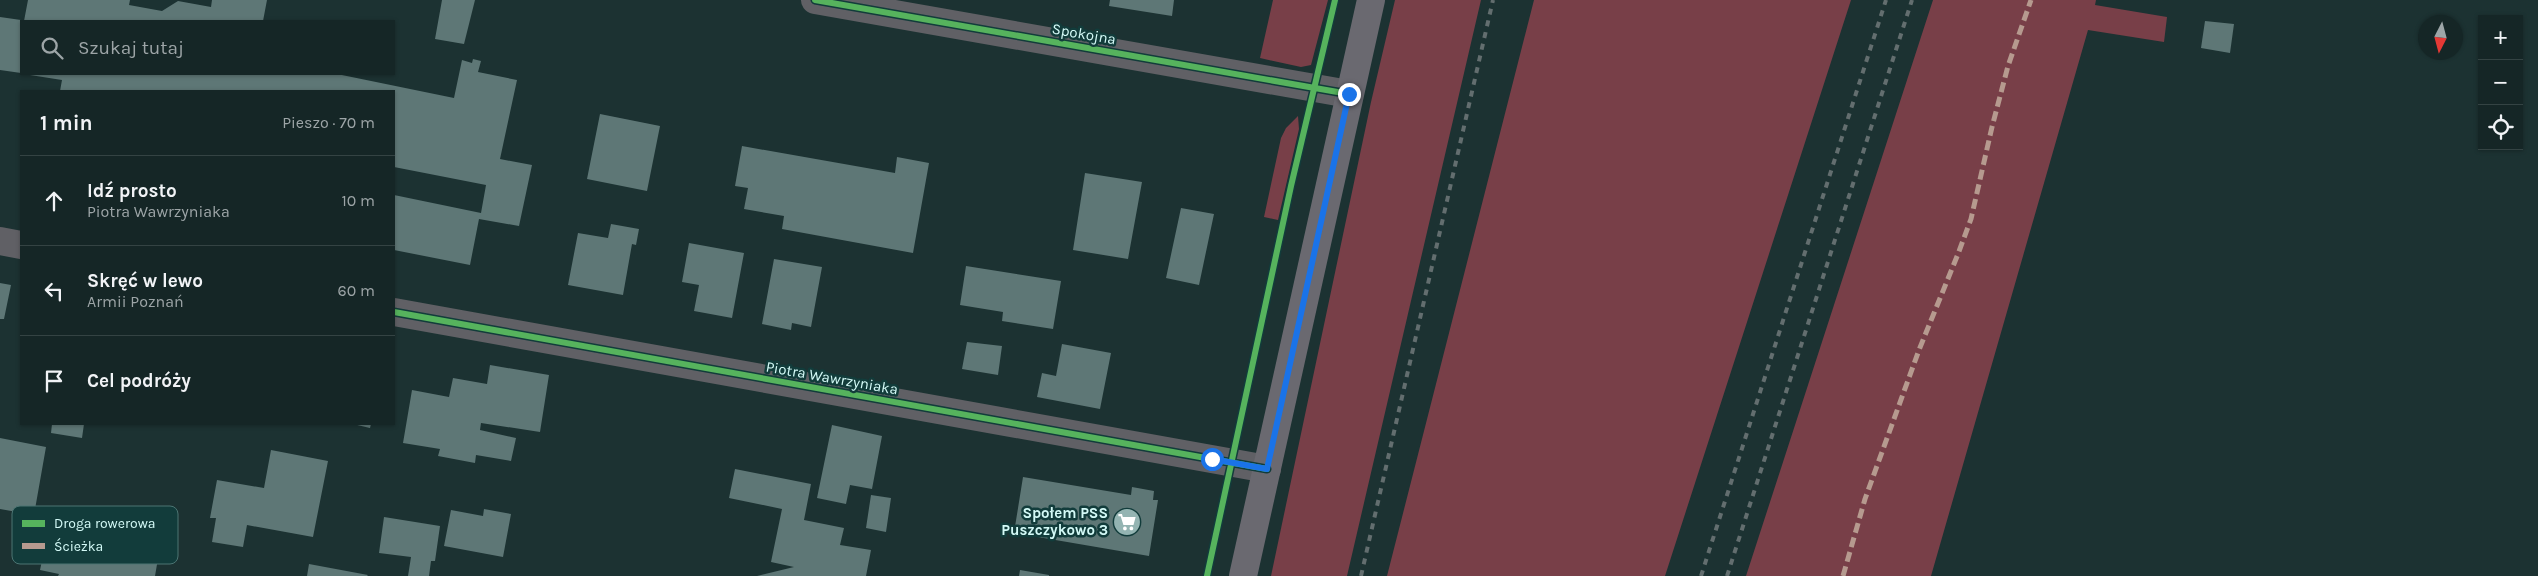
<!DOCTYPE html>
<html lang="pl">
<head>
<meta charset="utf-8">
<style>
  :root { --surface:#152626; --page:#223232; --text:#f1f3f6; --muted:#9da5a7; --line:#344343 }
  body { margin:0; font-family:Karla,sans-serif; background:var(--page); color:var(--text) }
  .controls { position:absolute; right:15px; top:15px; display:grid; overflow:hidden; border-radius:0px; box-shadow:0 1px 4px #0004 }
  .controls button { width:45px; height:45px; display:grid; place-items:center; padding:0; border:0; border-bottom:1px solid var(--line); background:var(--surface); color:var(--text); font:25px sans-serif }
  .compass { position:absolute; left:2418px; top:15px; width:45px; height:45px; border-radius:50%; background:var(--surface); box-shadow:0 1px 4px #0004; rotate:186deg }
  .stop { position:absolute; width:15px; height:15px; margin:-11px; border:4px solid #1a73e8; border-radius:50%; background:#fff }
  .stop.end { background:#1a73e8; border-color:#fff; box-shadow:0 1px 5px #0008 }
  .list { margin:0; padding:0; list-style:none }
  h2 { display:flex; justify-content:space-between; align-items:center; height:65px; margin:0; padding:0 20px; font-size:21px }
  h2 small { font-size:16px; font-weight:400; color:var(--muted) }
  .list li { display:grid; grid-template-columns:32px 1fr auto; gap:15px; align-items:center; box-sizing:border-box; height:90px; padding:0 20px; border-top:1px solid var(--line) }
  .list b { display:block; font-size:19px; white-space:nowrap }
  .list p { margin:0; font-size:16px; white-space:nowrap; color:var(--muted) }
  .list em { font-size:16px; font-style:normal; color:var(--muted) }
  .icon { flex:none; width:28px; height:28px; fill:none; stroke:currentColor; stroke-width:2; stroke-linecap:round; stroke-linejoin:round }
  .map { position:relative; flex:none; width:2538px; height:576px; overflow:hidden }
  .search { position:absolute; background:var(--surface); box-shadow:0 1px 4px #0004; left:20px; top:20px; width:375px; height:55px; display:flex; align-items:center; gap:12px; box-sizing:border-box; padding:0 18px; border-radius:0px; color:var(--muted); font-size:19px }
  .panel { position:absolute; background:var(--surface); box-shadow:0 1px 4px #0004; left:20px; top:90px; width:375px; height:335px; border-radius:0px }
  .map>svg:first-child { display:block }
  .green { fill:#783f48 }
  .building { fill:#5e7776 }
  .lines { fill:none; stroke-linecap:round; stroke-linejoin:round }
  .street { stroke:#606065; stroke-width:28 }
  .secondary { stroke:#6a6970; stroke-width:28 }
  .rail { stroke:#636e6f; stroke-width:4; stroke-dasharray:6 6; stroke-linecap:butt }
  .quiet { stroke:#b69a8f; stroke-width:5; stroke-dasharray:10 5; stroke-linecap:butt }
  .cycleway-casing { stroke:#123c3b; stroke-width:9 }
  .cycleway { stroke:#56b35d; stroke-width:6 }
  .route { stroke:#1a73e8; stroke-width:6 }
  .labels { text-anchor:middle; stroke-width:5; stroke-linejoin:round; paint-order:stroke }
  .street-label { font-size:15px; fill:#d4faf7; stroke:#123c3b }
  .poi-label { font-size:15px; font-weight:bold; fill:#d4faf7; stroke:#123c3b; text-anchor:end }
  .key { fill:#123c3b; stroke:#4c7573; stroke-width:1 }
  .key-label { font-size:14px; fill:#d4faf7 }
</style>
</head>
<body>
<div class="map">
<svg width="2538" height="576" viewBox="0 0 2538 576">
  <rect width="100%" height="100%" fill="#1c3232"/>
  <path class="green" d="M1273 0H1328L1311 65 1301 67 1260 58Z
    M1395 0H1481L1347 576H1271L1371 102Z
    M1534 0H1851L1665 576H1387Z
    M1933 0H2096L2095 5 2167 17 2164 42 2088 30 1931 576H1746Z
    M1298 116 1299 129 1278 220 1264 217 1281 138 1286 128Z"/>
  <path class="building" d="M28 0H130L129 5 162 11 178 1 211 7 212 0H267L263 21H24Z
    M442 0H475L464 44 435 39Z
    M1110 0H1174L1172 16 1109 6Z
    M0 17 21 20V73L0 70Z
    M2205 21 2234 24 2230 53 2201 48Z
    M473 59 481 61 478 72 517 80 500 159 532 165 519 226 479 219 470 265 394 250V195L481 213 486 185 394 167V91H60L62 80 30 75 337 74 454 98 462 60 472 63Z
    M600 114 660 126 647 191 587 179Z
    M742 146 895 173 897 157 929 163 913 253 782 229 784 216 744 209 748 188 735 186Z
    M1085 173 1142 182 1128 259 1073 250Z
    M1181 208 1214 214 1199 285 1166 278Z
    M611 224 639 229 636 245 632 244 623 295 568 285 578 233 608 238Z
    M689 243 744 253 732 318 694 311 699 285 682 282Z
    M774 259 822 267 811 327 792 323 791 330 762 324Z
    M966 266 1061 281 1053 329 1002 321 1003 312 960 305Z
    M0 283 11 285 4 319H0Z
    M967 342 1002 346 998 375 962 369Z
    M1062 344 1111 353 1100 409 1037 397 1042 373 1056 376Z
    M490 365 549 375 540 432 481 423 480 430 516 438 511 461 476 455 475 463 438 456 440 449 403 443 412 390 449 397 453 378 487 384Z
    M52 424H84L82 438 51 433Z
    M353 424H371L370 428Z
    M832 425 882 436 872 489 850 485 846 504 817 498Z
    M0 438 46 447 34 515 0 509Z
    M271 450 328 461 313 537 247 525 243 547 212 542 216 518H210L217 480 264 488Z
    M735 469 811 484 804 520 844 528 840 545 871 550 866 576H757L794 567 771 562 782 509 729 498Z
    M1023 477 1131 495 1132 487 1154 491 1153 500H1158L1149 556 1014 533Z
    M871 495 891 498 886 532 866 528Z
    M484 509 511 514 503 557 444 546 451 510 483 516Z
    M384 517 440 526 435 561H431L429 576H408L411 557 379 553Z
    M68 524 161 541 155 576H58L59 574 40 570 49 528 67 531Z
    M309 564 368 575 367 576H307Z
    M1020 570 1049 575V576H1019Z"/>
  <g class="lines">
    <path class="street" d="M815 0 1349 94
      M0 241 21 245
      M394 312 1267 469"/>
    <path class="secondary" d="M1243 576 1371 0"/>
    <path class="rail" d="M1361 576 1493 0
      M1701 576 1886 0
      M1727 576 1912 0"/>
    <path class="quiet" d="M1843 576 1865 499 1919 350 1958 254 1971 219 1992 127 2008 66 2031 0"/>
    <g class="cycleway-casing">
      <path id="cycleway" d="M815 0 1349 94
        M394 312 1267 469
        M1207 576 1291 186 1335 0"/>
    </g>
    <use href="#cycleway" class="cycleway"/>
  </g>
  <g class="lines">
    <path class="route" d="M1212 459 1267 469 1349 94"/>
  </g>
  <defs>
    <g id="supermarket-disc" transform="scale(1.4375)"><circle r="9.5" fill="#94b4b2" stroke="#123c3b"/><path d="M-6-5.5h2.5l.6 2H6L4.5 2H-2.5L-4.4-4H-6ZM-1.5 3.2a1.3 1.3 0 1 0 .1 0ZM3 3.2a1.3 1.3 0 1 0 .1 0Z" fill="#fff"/></g>
  </defs>
  <g fill-rule="evenodd">
    <use href="#supermarket-disc" x="1127" y="522"/>
  </g>
  <g class="labels">
    <g class="street-label">
      <text transform="translate(1084 34) rotate(10)" y="5">Spokojna</text>
      <text transform="translate(832 378) rotate(10)" y="5">Piotra Wawrzyniaka</text>
    </g>
    <g class="poi-label">
      <text x="1108" y="518">Społem PSS<tspan x="1108" dy="17">Puszczykowo 3</tspan></text>
    </g>
  </g>
  <rect x="12" y="506" width="166" height="58" rx="8" class="key"/>
  <rect x="22" y="520" width="23" height="7" fill="#56b35d"/>
  <rect x="22" y="543" width="23" height="6" fill="#b69a8f"/>
  <g class="key-label">
    <text x="54" y="528">Droga rowerowa</text>
    <text x="54" y="551">Ścieżka</text>
  </g>
</svg>
<div class="controls">
<button>+</button>
<button>−</button>
<button><svg class="icon" aria-label="locate" viewBox="0 0 24 24"><circle cx="12" cy="12" r="6"/><path d="M12 2v4M12 18v4M2 12h4M18 12h4"/></svg></button>
</div>
<svg class="compass" viewBox="-18 -18 36 36"><path d="M0-13l5 13h-10z" fill="#e53935"/><path d="M0 13l5-13h-10z" fill="#9da5a7"/></svg>
<div class="stop" style="left:1212px;top:459px"></div>
<div class="stop end" style="left:1349px;top:94px"></div>
<div class="search"><svg class="icon" aria-label="search" viewBox="0 0 24 24"><circle cx="10" cy="10" r="6"/><path d="M15 15l6 6"/></svg>Szukaj tutaj</div>
<section class="panel">
<h2>1 min<small>Pieszo · 70 m</small></h2>
<ul class="list">
<li><svg class="icon" aria-label="ahead" viewBox="0 0 24 24"><path d="M12 20V5M6 11l6-6 6 6"/></svg><div><b>Idź prosto</b><p>Piotra Wawrzyniaka</p></div><em>10 m</em></li>
<li><svg class="icon" aria-label="left" viewBox="0 0 24 24"><path d="M17 20v-9H6M10 6l-5 5 5 5"/></svg><div><b>Skręć w lewo</b><p>Armii Poznań</p></div><em>60 m</em></li>
<li><svg class="icon" aria-label="arrive" viewBox="0 0 24 24"><path d="M6 21V4h12l-3 4 3 4H6"/></svg><div><b>Cel podróży</b></div></li>
</ul>
</section>
</div>
</body>
</html>
